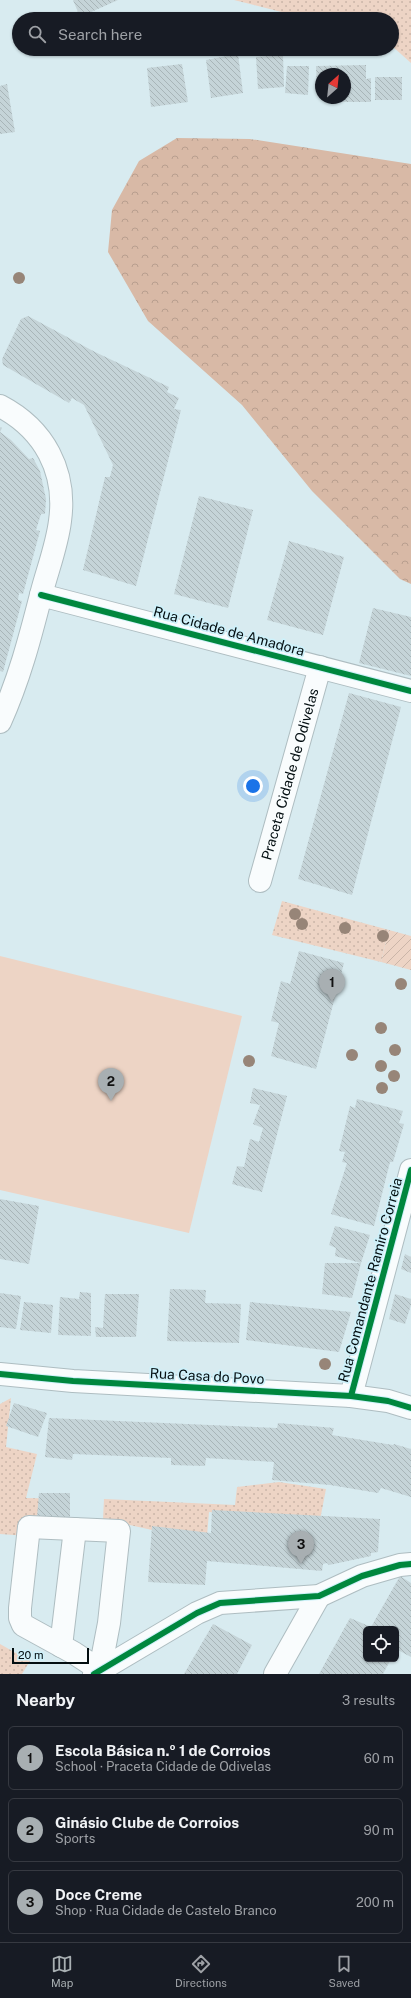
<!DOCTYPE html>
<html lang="en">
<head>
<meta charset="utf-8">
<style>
  :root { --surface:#171b24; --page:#242831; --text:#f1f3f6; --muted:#9ea1a6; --line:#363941; --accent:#a8afb2 }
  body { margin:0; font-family:"Public Sans",sans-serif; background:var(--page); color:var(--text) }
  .controls { position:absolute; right:12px; bottom:12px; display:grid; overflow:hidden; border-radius:6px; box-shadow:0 1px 3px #0004 }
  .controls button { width:36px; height:36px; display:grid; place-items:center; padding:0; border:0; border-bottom:1px solid var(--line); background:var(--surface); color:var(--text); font:20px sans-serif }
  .compass { position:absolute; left:315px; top:68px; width:36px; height:36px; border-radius:50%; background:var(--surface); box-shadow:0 1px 3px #0004; rotate:27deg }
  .scale { position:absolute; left:12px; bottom:10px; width:77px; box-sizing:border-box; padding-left:4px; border:2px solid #030e11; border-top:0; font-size:11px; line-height:14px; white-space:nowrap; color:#030e11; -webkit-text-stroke:3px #cef1fa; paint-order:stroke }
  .you { position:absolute; left:253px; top:786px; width:14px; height:14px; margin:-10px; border:3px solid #fff; border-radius:50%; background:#1a73e8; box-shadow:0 0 0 6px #1a73e833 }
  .badge { display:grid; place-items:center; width:26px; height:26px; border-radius:50%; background:var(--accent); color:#111; font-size:13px; font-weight:700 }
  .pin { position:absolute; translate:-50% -33px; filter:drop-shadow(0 1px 2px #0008) }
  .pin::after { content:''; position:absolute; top:21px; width:14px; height:12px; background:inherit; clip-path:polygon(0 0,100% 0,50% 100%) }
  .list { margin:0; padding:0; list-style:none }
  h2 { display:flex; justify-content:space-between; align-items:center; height:52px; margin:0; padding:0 16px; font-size:17px }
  h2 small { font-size:13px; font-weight:400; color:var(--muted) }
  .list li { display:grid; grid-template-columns:26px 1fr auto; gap:12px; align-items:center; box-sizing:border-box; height:64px; margin:0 8px 8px; padding:0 8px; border:1px solid var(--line); border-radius:6px }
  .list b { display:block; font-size:15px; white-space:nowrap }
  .list p { margin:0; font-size:13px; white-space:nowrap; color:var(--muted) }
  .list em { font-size:13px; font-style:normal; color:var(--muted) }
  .icon { flex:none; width:22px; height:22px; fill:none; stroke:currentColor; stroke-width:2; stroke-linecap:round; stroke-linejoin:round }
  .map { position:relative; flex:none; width:411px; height:1674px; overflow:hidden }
  .search { position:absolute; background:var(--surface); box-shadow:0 1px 3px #0004; left:12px; right:12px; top:12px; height:44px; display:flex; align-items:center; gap:10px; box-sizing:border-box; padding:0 14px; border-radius:22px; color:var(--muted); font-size:15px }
  .sheet { height:268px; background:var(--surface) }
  nav { display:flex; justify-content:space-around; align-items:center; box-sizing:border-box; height:56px; border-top:1px solid var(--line); background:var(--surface); font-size:11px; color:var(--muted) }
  nav a { display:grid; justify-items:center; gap:2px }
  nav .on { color:var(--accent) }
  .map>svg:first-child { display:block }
  .grass { fill:url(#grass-dots) }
  .forest { fill:url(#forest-crowns) }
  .garden { fill:url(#garden-furrows) }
  .pitch { fill:#edd4c5 }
  .building { fill:url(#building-back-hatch) }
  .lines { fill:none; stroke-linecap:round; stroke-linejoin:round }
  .minor-casing { stroke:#aebdc1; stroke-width:24 }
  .minor { stroke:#f9fcfd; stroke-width:22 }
  .cycleway-casing { stroke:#cef1fa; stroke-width:8 }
  .cycleway { stroke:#00873e; stroke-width:6 }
  .tree { fill:#978578 }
  .labels { text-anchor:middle; stroke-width:3.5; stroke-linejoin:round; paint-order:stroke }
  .street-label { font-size:14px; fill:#030e11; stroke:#cef1fa }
</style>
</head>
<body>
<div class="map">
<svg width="411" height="1674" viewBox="0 0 411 1674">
  <defs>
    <pattern id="grass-dots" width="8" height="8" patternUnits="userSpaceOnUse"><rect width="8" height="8" fill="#edd4c5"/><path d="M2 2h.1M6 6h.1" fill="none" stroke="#cab5a8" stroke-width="1.8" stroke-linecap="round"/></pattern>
    <pattern id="forest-crowns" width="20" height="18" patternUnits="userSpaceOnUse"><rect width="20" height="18" fill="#d8b9a6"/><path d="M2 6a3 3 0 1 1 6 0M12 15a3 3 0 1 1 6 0" fill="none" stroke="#b89e8e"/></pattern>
    <pattern id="garden-furrows" width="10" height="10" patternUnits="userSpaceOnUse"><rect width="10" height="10" fill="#edd4c5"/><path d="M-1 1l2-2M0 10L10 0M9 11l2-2" fill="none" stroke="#cab5a8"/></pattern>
    <pattern id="building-back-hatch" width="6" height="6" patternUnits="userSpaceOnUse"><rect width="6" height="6" fill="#c5d4d8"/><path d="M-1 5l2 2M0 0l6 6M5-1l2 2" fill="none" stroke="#a8b5b8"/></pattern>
  </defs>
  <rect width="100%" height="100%" fill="#d8ebf0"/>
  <path class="grass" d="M234 0H411V63L392 46V19H309Z
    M282 901 389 930 381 962 272 935Z
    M11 1398 6 1447 37 1454 26 1498 67 1499 68 1539 0 1534V1404Z
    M279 1482 326 1489 319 1525 209 1512 207 1536 152 1530 103 1519 104 1499 235 1505 237 1487Z
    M0 1644 30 1661 22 1674H0Z"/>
  <path class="forest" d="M177 138 250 139 411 164V584L400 579 312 491 242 405 148 321 108 252 112 210 139 161Z"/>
  <path class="garden" d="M389 930 411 936V970L381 962Z"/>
  <path class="pitch" d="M0 956 242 1016 189 1233 0 1190Z"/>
  <path class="building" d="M73 0H118L80 17Z
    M238 54 243 93 211 98 206 60Z
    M283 55 284 87 258 89 256 57Z
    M182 64 188 102 151 107 147 68Z
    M366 65V79L371 78V102H342V98H345V74H321V93H317L316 66Z
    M287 66H309L308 95 285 93Z
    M375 77H402V100H375Z
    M7 84 15 132 0 134V86Z
    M28 316 95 352 169 387 167 392 179 398 174 409 181 410 136 586 83 570 105 477H110L113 465 84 405 72 398 69 403 3 365 2 359 21 319Z
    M0 427 2 428 0 432 11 440 29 459 33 458 40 471 46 499 45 514H41L36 530 40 531 23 594 19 593 18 600 22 601 3 672 0 671Z
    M199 496 253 510 228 608 174 594Z
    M289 541 344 557 323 635 267 620Z
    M373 608 411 617V676L359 663Z
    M349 693 401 707 352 895 298 879Z
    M299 951 344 963 316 1069 271 1056 279 1023 271 1021 281 981 290 984Z
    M253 1088 287 1096 262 1192 232 1184 237 1166 244 1167 250 1139 259 1142 263 1128 253 1124 260 1105 250 1103Z
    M357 1099 403 1111 399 1123 404 1124 393 1162H390L374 1226 331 1214 347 1163 342 1162 345 1152 339 1151 350 1106 355 1108Z
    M0 1199 39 1206 29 1264 0 1259Z
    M335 1226 370 1235 361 1263 335 1256 336 1248 329 1245Z
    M405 1254 411 1257V1273L401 1269Z
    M325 1263H361L352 1298 322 1294Z
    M170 1289 206 1290 205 1303 241 1304 239 1343 167 1341Z
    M80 1292 91 1293V1336L58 1335 60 1297 79 1299Z
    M0 1293 21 1296 16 1329 0 1327Z
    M105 1294H139L136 1337H96L95 1327 103 1328Z
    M395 1294 411 1299V1305L405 1324 389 1319Z
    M24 1302 53 1305 51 1333 20 1330Z
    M250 1302 351 1312 339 1352 246 1340Z
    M14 1403 47 1413 38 1437 6 1426Z
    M49 1418 277 1428 278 1423 334 1428 332 1435 393 1445 394 1444 411 1449V1497L381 1488 378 1493 330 1485 272 1480 274 1462 206 1458 205 1466 171 1465V1458L73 1454 72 1460 45 1457Z
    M39 1493H70V1518L37 1517Z
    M212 1510 380 1519 378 1552 371 1553V1556L329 1565 327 1563 323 1564 322 1571 207 1561 205 1585 148 1582 152 1526 211 1533Z
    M400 1576 411 1583V1657L396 1649V1629H366V1659H391L383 1674H319L350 1618 371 1627Z
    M213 1624 252 1645 237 1674H184Z"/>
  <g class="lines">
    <g class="minor-casing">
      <g id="minor">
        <path d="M0 406C44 429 67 471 60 521 57 546 47 571 41 595 30 638 19 680 0 722"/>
        <path d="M41 595 411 691"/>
        <path id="s1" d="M260 881 320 667"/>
        <path d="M0 1374 73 1381 351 1396 388 1401 411 1408"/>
        <path d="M351 1396 411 1170"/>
        <path d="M29 1527 119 1531 109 1623 100 1670 74 1653 23 1625 20 1618V1608Z"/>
        <path d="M61 1646 75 1529"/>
        <path d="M94 1674 197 1613 220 1603 319 1596 362 1576 400 1565 411 1564"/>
        <path d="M275 1674 319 1596"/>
      </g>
    </g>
    <use href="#minor" class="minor"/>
    <g class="cycleway-casing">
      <path id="cycleway" d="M41 595 411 691
        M0 1374 73 1381 351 1396 388 1401 411 1408
        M351 1396 411 1170
        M94 1674 197 1613 220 1603 319 1596 362 1576 400 1565 411 1564"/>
    </g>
    <use href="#cycleway" class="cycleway"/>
  </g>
  <g class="tree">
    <circle cx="19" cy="278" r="6"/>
    <circle cx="295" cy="914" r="6"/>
    <circle cx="302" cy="924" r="6"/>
    <circle cx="345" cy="928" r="6"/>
    <circle cx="383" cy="936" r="6"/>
    <circle cx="401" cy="984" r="6"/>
    <circle cx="381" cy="1028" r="6"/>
    <circle cx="395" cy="1050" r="6"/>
    <circle cx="352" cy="1055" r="6"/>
    <circle cx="249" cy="1061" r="6"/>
    <circle cx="381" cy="1066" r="6"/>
    <circle cx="394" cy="1076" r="6"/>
    <circle cx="382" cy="1088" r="6"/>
    <circle cx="325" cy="1364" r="6"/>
  </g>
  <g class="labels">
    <g class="street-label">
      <text transform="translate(229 631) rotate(15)" y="5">Rua Cidade de Amadora</text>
      <text dy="5" stroke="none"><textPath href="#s1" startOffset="111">Praceta Cidade de Odivelas</textPath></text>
      <text transform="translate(370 1280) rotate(-75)" y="5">Rua Comandante Ramiro Correia</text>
      <text transform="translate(207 1376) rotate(3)" y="5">Rua Casa do Povo</text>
    </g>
  </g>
</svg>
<div class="controls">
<button><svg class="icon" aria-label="locate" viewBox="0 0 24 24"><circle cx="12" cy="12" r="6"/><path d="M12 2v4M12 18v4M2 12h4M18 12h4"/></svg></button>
</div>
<svg class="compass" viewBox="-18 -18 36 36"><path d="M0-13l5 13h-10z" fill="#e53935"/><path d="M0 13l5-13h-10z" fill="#9ea1a6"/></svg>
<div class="scale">20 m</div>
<div class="you"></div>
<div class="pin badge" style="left:332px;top:1002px">1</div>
<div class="pin badge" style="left:111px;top:1101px">2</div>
<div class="pin badge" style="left:301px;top:1564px">3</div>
<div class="search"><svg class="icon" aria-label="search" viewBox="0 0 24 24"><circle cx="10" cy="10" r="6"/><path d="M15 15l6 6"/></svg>Search here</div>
</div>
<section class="sheet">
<h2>Nearby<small>3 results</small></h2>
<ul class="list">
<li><span class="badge">1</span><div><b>Escola Básica n.º 1 de Corroios</b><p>School · Praceta Cidade de Odivelas</p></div><em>60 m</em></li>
<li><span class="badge">2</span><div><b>Ginásio Clube de Corroios</b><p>Sports</p></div><em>90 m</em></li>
<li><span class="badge">3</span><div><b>Doce Creme</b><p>Shop · Rua Cidade de Castelo Branco</p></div><em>200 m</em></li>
</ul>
</section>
<nav>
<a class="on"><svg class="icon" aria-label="map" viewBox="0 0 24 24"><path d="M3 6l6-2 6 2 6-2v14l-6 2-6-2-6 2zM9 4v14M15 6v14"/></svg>Map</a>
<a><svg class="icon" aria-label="directions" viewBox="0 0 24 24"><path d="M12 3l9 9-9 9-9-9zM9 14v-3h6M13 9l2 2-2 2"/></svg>Directions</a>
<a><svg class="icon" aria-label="saved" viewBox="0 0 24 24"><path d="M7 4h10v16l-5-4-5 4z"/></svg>Saved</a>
</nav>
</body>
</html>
